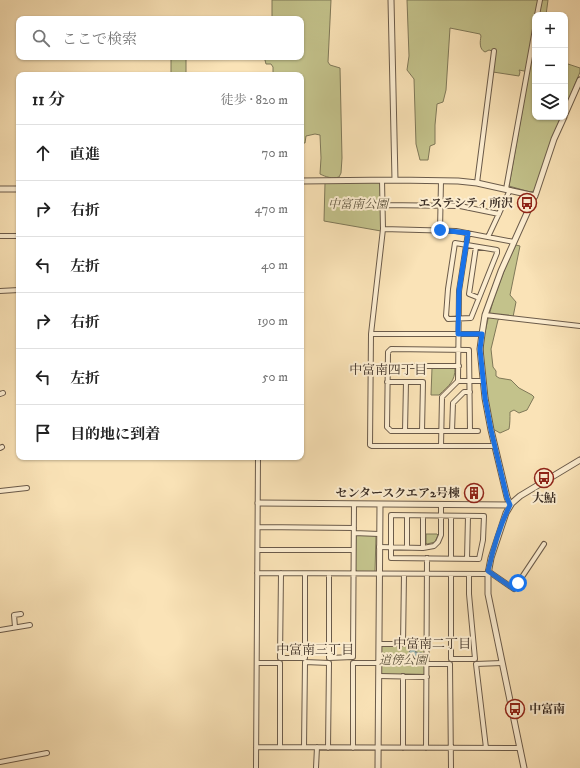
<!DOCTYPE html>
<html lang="ja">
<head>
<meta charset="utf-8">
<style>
  :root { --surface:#fff; --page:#f2f2f2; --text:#222; --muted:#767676; --line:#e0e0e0 }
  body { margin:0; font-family:"IM FELL DW Pica","Noto Serif JP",serif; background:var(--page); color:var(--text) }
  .controls { position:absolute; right:12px; top:12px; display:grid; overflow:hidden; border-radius:8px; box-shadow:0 1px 3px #0004 }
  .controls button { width:36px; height:36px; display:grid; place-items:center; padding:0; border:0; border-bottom:1px solid var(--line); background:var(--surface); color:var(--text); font:20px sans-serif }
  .stop { position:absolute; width:12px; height:12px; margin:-9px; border:3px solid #1a73e8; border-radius:50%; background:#fff }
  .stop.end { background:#1a73e8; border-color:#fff; box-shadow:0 1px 4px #0008 }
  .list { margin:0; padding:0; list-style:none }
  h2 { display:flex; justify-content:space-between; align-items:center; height:52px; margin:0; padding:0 16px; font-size:17px }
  h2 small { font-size:13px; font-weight:400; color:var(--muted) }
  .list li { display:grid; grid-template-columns:26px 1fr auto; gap:12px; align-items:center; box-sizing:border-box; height:56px; padding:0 16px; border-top:1px solid var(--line) }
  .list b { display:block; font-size:15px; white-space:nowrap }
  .list em { font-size:13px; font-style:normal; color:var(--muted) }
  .icon { flex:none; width:22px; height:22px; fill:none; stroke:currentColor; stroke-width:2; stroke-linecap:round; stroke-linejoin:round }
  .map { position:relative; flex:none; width:580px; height:768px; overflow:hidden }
  .search { position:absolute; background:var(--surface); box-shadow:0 1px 3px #0004; left:16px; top:16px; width:288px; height:44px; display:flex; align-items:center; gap:10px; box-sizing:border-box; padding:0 14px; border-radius:8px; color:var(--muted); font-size:15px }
  .panel { position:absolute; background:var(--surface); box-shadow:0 1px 3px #0004; left:16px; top:72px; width:288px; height:388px; border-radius:8px }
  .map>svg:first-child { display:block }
  .green { fill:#c3c28b; stroke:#7f7858 }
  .water { fill:#a2bcb8; stroke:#79837d }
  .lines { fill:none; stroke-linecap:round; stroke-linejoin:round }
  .minor-casing { stroke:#6b5b4a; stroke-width:6 }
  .tertiary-casing { stroke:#6b5b4a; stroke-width:7 }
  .minor { stroke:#fcedd0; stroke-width:4 }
  .tertiary { stroke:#fcedd0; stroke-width:5 }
  .route { stroke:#1a73e8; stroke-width:5 }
  .labels { text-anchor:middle; stroke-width:4; stroke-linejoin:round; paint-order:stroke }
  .poi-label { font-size:12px; font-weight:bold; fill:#3b2e25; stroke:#fcedd0; text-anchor:end }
  .park-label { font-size:12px; font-style:italic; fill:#5d533e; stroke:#fcedd0 }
  .neighbourhood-label { font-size:13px; fill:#3b2e25; stroke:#fcedd0 }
</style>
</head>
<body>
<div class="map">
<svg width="580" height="768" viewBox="0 0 580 768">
  <rect width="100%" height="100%" fill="#fae3b7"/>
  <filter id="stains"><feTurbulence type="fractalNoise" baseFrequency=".005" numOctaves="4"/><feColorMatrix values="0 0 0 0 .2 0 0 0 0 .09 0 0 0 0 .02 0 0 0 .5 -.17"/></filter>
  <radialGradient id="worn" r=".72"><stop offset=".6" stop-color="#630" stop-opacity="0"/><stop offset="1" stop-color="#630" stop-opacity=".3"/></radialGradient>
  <path class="green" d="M272 0H331L328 62 330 65 340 68 342 158 341 173 339 177C332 179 326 177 320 174L321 158 320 135 315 134 306 136 305 143H301V75H273V67L271 64H266L265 60 261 57H301V19H272Z
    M407 0H548L546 15H535V117H561L534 191 530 192 509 186 529 72 519 70 520 72 519 76 493 72 495 52 489 50 485 52C479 49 480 42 481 36L480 34 450 28 446 90 443 102 437 104 435 125V144L430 146 428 160H420L416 144 414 79 407 70 409 56Z
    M171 57H186V73H203V75H171Z
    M565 63 580 68V72L565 109Z
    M380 182 381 183V231L324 221 325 183Z
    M516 245 520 246 510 295 516 302 513 317 503 316 498 320 491 349 493 367 496 371V376L499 378 511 380 519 388 532 395 534 397 527 410 519 413 514 410 510 412C510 418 510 424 509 429L500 433 493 429 489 416 484 376 483 341 488 319 494 298 507 263Z
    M432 368H455C455 382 449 385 439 395H431Z
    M426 534H437L438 535 435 542 427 544 426 543Z
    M356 535H376L375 572H355Z
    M381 645H424L425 646V674L424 675H381Z"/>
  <path class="water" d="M418 647 419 649 415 652 422 653 423 655 422 657 408 656V654L411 649Z"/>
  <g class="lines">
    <g class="minor-casing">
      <path id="minor" d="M537 15 540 0
        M382 180 383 229 371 334 370 445 372 446H495
        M477 183 494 51
        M506 189 535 29
        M383 205 460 206 499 214
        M383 229 456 231 514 242
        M440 230 441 181
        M0 236H19
        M488 237 510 190
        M455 243 497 250V253L471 318 448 319 446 316 448 289Z
        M476 247 469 294 479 298
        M0 291 19 290
        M485 315 580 326
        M371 334H482
        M388 366H459
        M458 381 459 291 468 233
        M387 382H423L422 431
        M0 394 3 393
        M405 431 406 382
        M452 431 453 403 464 392H470
        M470 431 469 350 391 349 388 352 387 427 391 431C420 431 449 431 478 431
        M441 446 442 397 458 381H483
        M0 448 2 447
        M0 491 27 488
        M391 515 484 516 483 540 479 559 391 558Z
        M423 516V548
        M258 527 354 528
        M354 533 379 534
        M379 547 423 548 434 546 438 542 441 535V504
        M407 547V516
        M258 550H353
        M451 558V516
        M467 559 468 516
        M488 571 514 589 544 544
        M257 573 488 574
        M281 573 280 658H305V574
        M329 574V658L353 657 354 504
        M451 574V659H475L469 594V574
        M15 627 14 615 21 614
        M0 630 30 625
        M379 644H427
        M403 644 404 574
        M257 663H280V747
        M427 664H450L451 768
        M379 676 427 677
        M403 676V748
        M256 747 520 748
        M304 747 305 662 329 663 328 748
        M353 748V663H379
        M426 748 427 558
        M486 748 476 664 502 663
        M0 762 47 753
        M256 768 258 457
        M316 768 317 747"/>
    </g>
    <g class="tertiary-casing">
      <path id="tertiary" d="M391 0 395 180
        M565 114 580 80
        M301 181 395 180 458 181 477 183 535 196
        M0 189H19
        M258 503 510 505
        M510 505 507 497 491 430 485 398 480 349 482 334 485 315 501 271 536 193 554 139 564 117
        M378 768 380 504
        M524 768 488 594V574L491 558 506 513 512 503 520 496 580 460"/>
    </g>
    <use href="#minor" class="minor"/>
    <use href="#tertiary" class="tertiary"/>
  </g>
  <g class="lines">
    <path class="route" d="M440 230 468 233 459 291 458 334H482L480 349 485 398 491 430 507 498 510 505C500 525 493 549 488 571L514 589 518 583"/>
  </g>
  <defs>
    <g id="bus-ring" transform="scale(1)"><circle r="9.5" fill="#fcedd0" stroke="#8f2418" stroke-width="1.5"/><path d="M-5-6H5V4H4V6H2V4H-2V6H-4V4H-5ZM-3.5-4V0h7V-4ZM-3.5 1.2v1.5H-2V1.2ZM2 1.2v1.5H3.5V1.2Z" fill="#8f2418"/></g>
    <g id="building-ring" transform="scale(1)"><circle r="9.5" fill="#fcedd0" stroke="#8f2418" stroke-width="1.5"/><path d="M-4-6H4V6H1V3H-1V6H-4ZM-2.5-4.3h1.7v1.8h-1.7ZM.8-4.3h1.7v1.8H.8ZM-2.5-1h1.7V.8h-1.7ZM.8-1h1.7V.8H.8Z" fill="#8f2418"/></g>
  </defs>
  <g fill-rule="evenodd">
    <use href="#bus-ring" x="527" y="203"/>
    <use href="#bus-ring" x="544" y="478"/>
    <use href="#building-ring" x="474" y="493"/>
    <use href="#bus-ring" x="515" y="709"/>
  </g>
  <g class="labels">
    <g class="poi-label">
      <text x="513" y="207">エステシティ所沢</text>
      <text x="460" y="497">センタースクエア2号棟</text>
      <text x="544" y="502" text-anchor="middle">大鮎</text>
      <text x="529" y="713" text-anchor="start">中富南</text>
    </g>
    <g class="park-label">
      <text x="358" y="208">中富南公園</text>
      <text x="403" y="664">道傍公園</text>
    </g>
    <g class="neighbourhood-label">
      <text x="388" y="374">中富南四丁目</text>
      <text x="432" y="648">中富南二丁目</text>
      <text x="315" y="654">中富南三丁目</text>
    </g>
  </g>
  <rect width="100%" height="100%" filter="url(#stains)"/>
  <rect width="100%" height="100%" fill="url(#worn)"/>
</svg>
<div class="controls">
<button>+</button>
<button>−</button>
<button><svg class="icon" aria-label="layers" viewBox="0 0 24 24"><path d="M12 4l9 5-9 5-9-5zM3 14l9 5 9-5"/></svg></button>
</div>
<div class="stop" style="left:518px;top:583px"></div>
<div class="stop end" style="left:440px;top:230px"></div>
<div class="search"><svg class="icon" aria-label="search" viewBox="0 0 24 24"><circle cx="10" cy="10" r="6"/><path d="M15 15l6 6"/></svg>ここで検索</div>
<section class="panel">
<h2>11 分<small>徒歩 · 820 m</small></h2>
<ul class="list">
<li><svg class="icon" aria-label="ahead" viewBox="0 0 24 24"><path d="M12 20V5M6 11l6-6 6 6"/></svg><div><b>直進</b></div><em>70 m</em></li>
<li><svg class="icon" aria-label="right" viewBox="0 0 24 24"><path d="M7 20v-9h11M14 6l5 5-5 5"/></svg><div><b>右折</b></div><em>470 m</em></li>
<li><svg class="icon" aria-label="left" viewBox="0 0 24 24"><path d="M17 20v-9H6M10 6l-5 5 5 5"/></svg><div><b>左折</b></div><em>40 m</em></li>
<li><svg class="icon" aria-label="right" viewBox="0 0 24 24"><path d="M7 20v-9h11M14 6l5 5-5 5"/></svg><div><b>右折</b></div><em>190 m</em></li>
<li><svg class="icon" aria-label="left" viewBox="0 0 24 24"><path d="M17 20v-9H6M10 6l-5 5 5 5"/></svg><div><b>左折</b></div><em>50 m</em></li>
<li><svg class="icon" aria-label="arrive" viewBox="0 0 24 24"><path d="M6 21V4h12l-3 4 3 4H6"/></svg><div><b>目的地に到着</b></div></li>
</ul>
</section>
</div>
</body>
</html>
